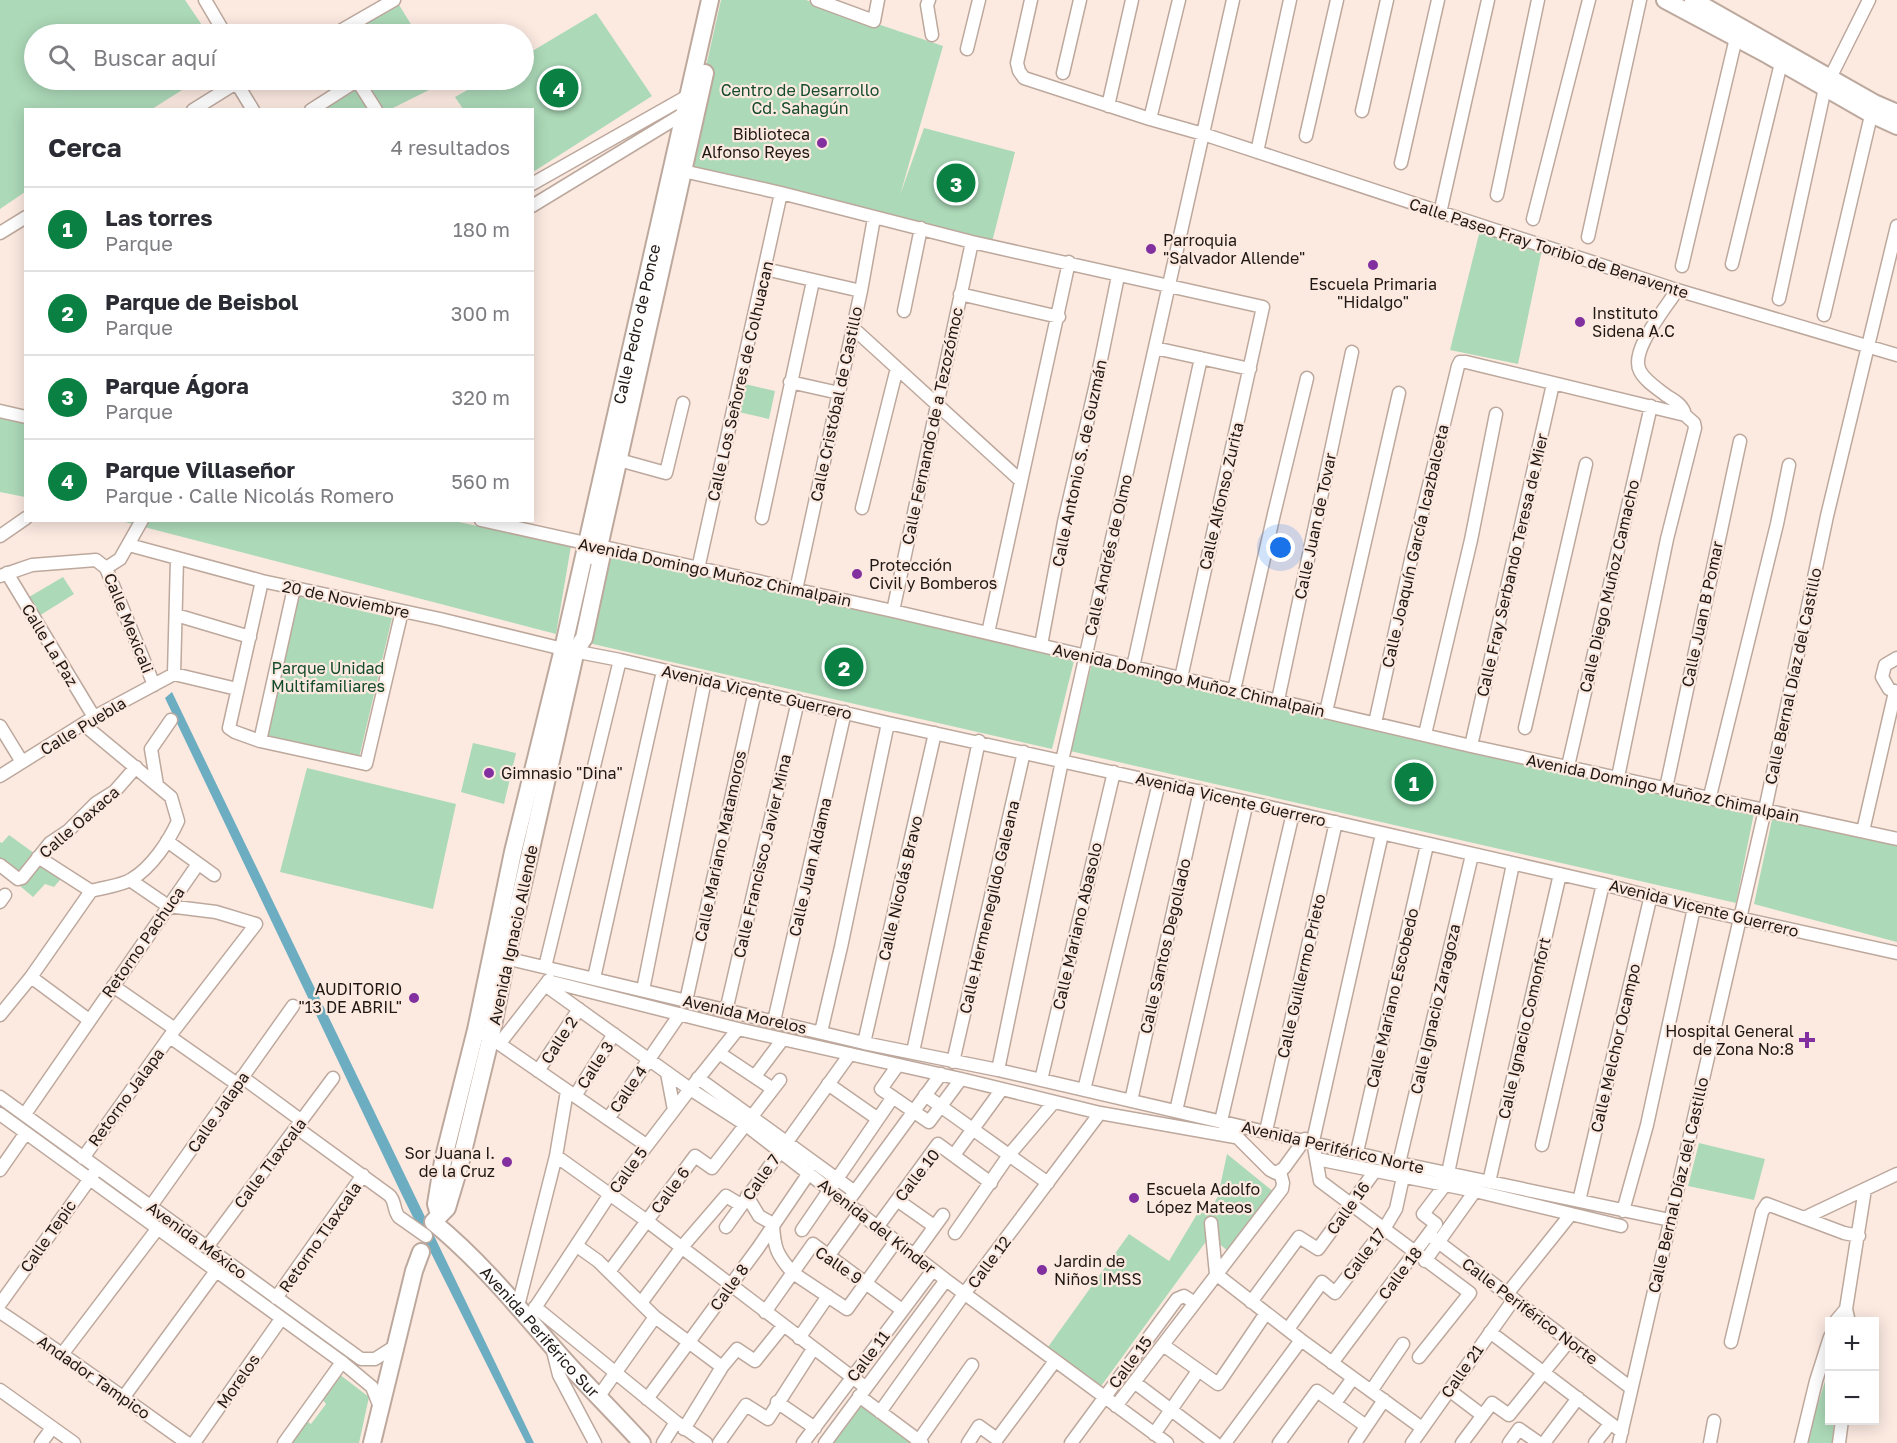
<!DOCTYPE html>
<html lang="es">
<head>
<meta charset="utf-8">
<style>
  :root { --surface:#fff; --page:#f7f7f7; --text:#2b2b33; --muted:#7c7c81; --line:#e1e1e2; --accent:#0b8043 }
  body { margin:0; font-family:"Golos Text",sans-serif; background:var(--page); color:var(--text) }
  .controls { position:absolute; right:18px; bottom:18px; display:grid; overflow:hidden; border-radius:0px; box-shadow:0 3px 15px #0003 }
  .controls button { width:54px; height:54px; display:grid; place-items:center; padding:0; border:0; border-bottom:2px solid var(--line); background:var(--surface); color:var(--text); font:30px sans-serif }
  .you { position:absolute; left:1281px; top:548px; width:21px; height:21px; margin:-15px; border:4px solid #fff; border-radius:50%; background:#1a73e8; box-shadow:0 0 0 9px #1a73e833 }
  .badge { display:grid; place-items:center; width:39px; height:39px; border-radius:50%; background:var(--accent); color:#fff; font-size:20px; font-weight:700 }
  .pin { position:absolute; translate:-50% -50%; border:3px solid #fff; box-shadow:0 2px 6px #0006 }
  .list { margin:0; padding:0; list-style:none }
  h2 { display:flex; justify-content:space-between; align-items:center; height:78px; margin:0; padding:0 24px; font-size:26px }
  h2 small { font-size:20px; font-weight:400; color:var(--muted) }
  .list li { display:grid; grid-template-columns:39px 1fr auto; gap:18px; align-items:center; box-sizing:border-box; height:84px; padding:0 24px; border-top:2px solid var(--line) }
  .list b { display:block; font-size:22px; white-space:nowrap }
  .list p { margin:0; font-size:20px; white-space:nowrap; color:var(--muted) }
  .list em { font-size:20px; font-style:normal; color:var(--muted) }
  .icon { flex:none; width:33px; height:33px; fill:none; stroke:currentColor; stroke-width:2; stroke-linecap:round; stroke-linejoin:round }
  .map { position:relative; flex:none; width:1897px; height:1443px; overflow:hidden }
  .search { position:absolute; background:var(--surface); box-shadow:0 3px 15px #0003; left:24px; top:24px; width:510px; height:66px; display:flex; align-items:center; gap:15px; box-sizing:border-box; padding:0 21px; border-radius:33px; color:var(--muted); font-size:22px }
  .panel { position:absolute; background:var(--surface); box-shadow:0 3px 15px #0003; left:24px; top:108px; width:510px; height:414px; border-radius:0px }
  .map>svg:first-child { display:block }
  .green { fill:#acd9b8 }
  .water { fill:#6dadc1 }
  .lines { fill:none; stroke-linecap:round; stroke-linejoin:round }
  .street-casing { stroke:#bda89d; stroke-width:15 }
  .secondary-casing { stroke:#bda89d; stroke-width:20 }
  .street { stroke:#fff; stroke-width:12 }
  .secondary { stroke:#fff; stroke-width:16 }
  .poi-dot { fill:#82309f; stroke:#fceae1; stroke-width:2 }
  .labels { text-anchor:middle; stroke-width:4.5; stroke-linejoin:round; paint-order:stroke }
  .park-label { font-size:16px; fill:#134b2a; stroke:#fceae1 }
  .poi-label { font-size:16px; fill:#201814; stroke:#fceae1; text-anchor:start }
  .street-label { font-size:16px; fill:#201814; stroke:#fceae1 }
</style>
</head>
<body>
<div class="map">
<svg width="1897" height="1443" viewBox="0 0 1897 1443">
  <rect width="100%" height="100%" fill="#fceae1"/>
  <path class="green" d="M0 0H185L208 34H34V80H198L152 109 26 110 25 192 0 209Z
    M396 0 417 34H335Z
    M721 0H806L943 46 900 195 924 128 1015 152 992 242 683 169Z
    M596 13 652 96 533 172 532 110 463 109 455 97 485 80H524V56Z
    M357 80H444L445 82 391 109 375 110Z
    M356 90 368 109H325Z
    M1481 226 1543 245 1518 364 1450 350Z
    M741 383 775 391 769 419 734 411Z
    M0 413 25 419V497L0 492Z
    M121 521H454L571 546 556 634Z
    M606 550 1075 657 1052 749 584 642Z
    M63 577 74 594 39 616 29 597Z
    M297 596 392 618 359 758 265 736Z
    M1093 659 1754 813 1736 903 1070 751Z
    M473 743 516 753 504 804 461 792Z
    M307 768 456 804 433 909 280 872Z
    M1773 815 1897 846V942L1754 904Z
    M9 835 64 875 54 887 45 884 33 897 0 869V842L2 843Z
    M1699 1143 1765 1159 1754 1200 1688 1186Z
    M1227 1154 1275 1193 1229 1252 1210 1236 1099 1389 1048 1347 1129 1234 1169 1261 1197 1214 1210 1211 1218 1196Z
    M1829 1368 1830 1420 1834 1421 1832 1443H1806Z
    M339 1374 369 1397 359 1443H290L305 1420 311 1424 326 1404 322 1399Z
    M863 1404 913 1443H833Z"/>
  <path class="water" d="M172 692 534 1443H526L403 1197 165 698Z"/>
  <g class="lines">
    <g class="street-casing">
      <path id="street" d="M205 0 225 34
        M817 0 874 21 878 0
        M929 0 927 5 932 35
        M1031 0 1017 63 1019 71 1024 78 1150 119 1203 134 1677 290 1897 355
        M316 34 322 33 326 34
        M335 34 394 0
        M967 49 979 0
        M1063 73 1080 0
        M357 80 376 110
        M236 82 253 110
        M1108 106 1132 0
        M193 110 241 80
        M311 110 358 80
        M1362 111 1387 0
        M1150 119 1179 0
        M1306 136 1337 0
        M1257 152 1290 0
        M1401 163 1438 0
        M683 171 781 193 972 242 1263 307 1181 678
        M532 184 693 93
        M1497 195 1538 0
        M532 206 688 111
        M1440 213 1488 0
        M1533 219 1589 0
        M0 233 26 217
        M1588 237 1640 0
        M1732 264 1783 55
        M1682 266 1736 38
        M765 269 861 291
        M1677 290C1666 308 1629 351 1640 371 1645 381 1658 389 1667 396 1675 401 1683 405 1685 415
        M960 294 1059 317
        M1779 299 1825 88 1869 0
        M904 311 921 228
        M1824 315 1873 107
        M853 328 1021 481
        M1155 348 1250 369
        M790 382 839 393
        M0 411 26 417
        M619 460 666 473 683 403
        M862 508 897 368
        M762 518 813 281
        M481 520 893 611 1471 746 1897 839
        M0 536 26 518
        M129 545 262 581 440 619 563 649 620 660 888 723 1247 802 1603 884 1694 908 1897 953
        M106 568 120 559 142 520
        M698 569 781 193
        M7 573 94 717
        M0 576 32 565 96 560 106 568 154 685
        M294 588 260 741 366 764 402 611
        M796 590 861 291 874 218
        M893 611 972 242
        M176 615 250 637
        M988 633 1069 262
        M1041 645 1064 522 1096 384 1117 281
        M1897 658 1885 665 1882 677 1889 689 1897 692
        M1133 667 1201 358
        M174 674 177 559
        M1234 690 1274 514 1307 378
        M1278 700 1352 352
        M1326 712 1399 393
        M1375 723 1412 555 1458 366 1460 362H1466L1685 415 1694 423 1695 428 1667 539 1618 777
        M0 726 22 762
        M1525 728 1586 464
        M1425 734 1471 540 1496 414
        M260 741 235 732 229 728 262 581
        M1471 746 1553 384
        M1568 766 1651 406
        M0 776 94 717 174 674 237 689
        M157 785 151 749 171 720
        M1666 788 1740 441
        M1710 796 1777 524 1789 465
        M1293 813 1221 1121 1270 1170 1276 1173 1284 1168 1305 1139
        M1863 831 1895 692
        M1382 834 1313 1141 1320 1181 1470 1293 1419 1357
        M167 841 214 875
        M38 857 91 891C104 887 121 886 132 879 152 867 169 841 178 821L171 797 83 724
        M0 865 18 879 22 878 50 843 68 831 96 803 115 791 136 767
        M0 902 5 895
        M501 957 864 1043 998 1070 1399 1163 1670 1220
        M545 967 620 660
        M31 977 89 1020
        M594 978 663 671
        M548 981 738 1029 961 1079 1100 1113 1235 1137
        M545 985 690 1089 746 1125 946 1280 1167 1443
        M113 986 175 1029
        M643 990 705 680
        M686 1001 755 691
        M726 1011 798 701
        M0 1015 31 977 91 891
        M774 1021 845 712
        M821 1032 841 947 888 723
        M485 1034 646 1145
        M170 1037 237 1084
        M500 1043 549 980
        M864 1043 935 733
        M913 1052 979 741
        M719 1053 773 1089
        M953 1062 1024 752
        M898 1065 881 1089 929 1122 961 1079
        M998 1070 1062 761 1233 0
        M538 1071 579 1009
        M667 1073 674 1110
        M755 1076 783 1039
        M242 1077 302 1121
        M698 1078 855 1192
        M1041 1080 1114 772
        M828 1084 878 1119
        M1084 1090 1159 783
        M925 1095 1048 1183
        M575 1096 614 1034
        M0 1097 361 1359H375L397 1345
        M1131 1101 1200 791
        M1176 1111 1247 802
        M0 1114 342 1362 372 1387 380 1407
        M25 1114 198 864
        M608 1119 680 1014
        M297 1128 389 1195C396 1201 393 1210 399 1217L426 1236
        M1266 1131 1336 822
        M1542 1145 1603 884
        M1357 1152 1427 845
        M954 1155 1002 1089
        M556 1156 647 1221 865 1387
        M83 1158 175 1029 256 924 216 912 168 906 130 880
        M1317 1159 1475 1191 1621 1226
        M1399 1163 1472 855
        M0 1170 25 1134
        M1448 1173 1513 864
        M1489 1182 1560 874
        M747 1196 759 1216 773 1224C774 1248 777 1255 793 1273L847 1309 896 1241
        M851 1197 941 1074
        M897 1200 934 1226
        M1579 1201 1651 895
        M1623 1211 1647 1125 1694 908
        M146 1213 293 1006
        M1804 1218 1897 1174
        M1211 1223 1216 1274 1301 1340 1422 1428
        M878 1226 938 1144 991 1183
        M726 1227 850 1054
        M802 1230 893 1097
        M955 1233 1009 1155 1054 1102
        M1429 1235 1631 1388
        M577 1246 598 1261 655 1317 722 1367
        M207 1247 333 1078
        M829 1255 860 1212
        M914 1255 943 1215
        M1425 1261 1475 1191
        M609 1272 695 1156 712 1168 780 1080
        M1507 1294 1571 1214
        M276 1298 363 1175
        M1251 1302 1299 1237 1318 1249 1375 1171
        M641 1303 682 1247 726 1196 741 1205
        M0 1304 94 1173
        M518 1306 556 1156 567 1091
        M535 1307 676 1422 706 1443
        M0 1312C64 1354 125 1399 187 1443
        M765 1312 813 1244 902 1310
        M529 1317 610 1194 690 1089 738 1029
        M1835 1322 1846 1309
        M1849 1322 1846 1309 1865 1189
        M1288 1329 1322 1282 1335 1293 1384 1229 1396 1209 1403 1177
        M1490 1332 1622 1432
        M799 1338 828 1296
        M1731 1342 1762 1212 1767 1204 1844 1233 1859 1236
        M1163 1345 1218 1384 1266 1313
        M552 1347 559 1375 595 1443
        M63 1353 158 1228
        M1332 1363 1436 1224 1423 1214 1445 1185
        M1134 1382 1215 1443
        M0 1390 74 1443
        M1449 1390 1482 1415
        M1371 1391 1403 1344
        M599 1396 655 1317
        M859 1396 922 1443
        M123 1398 216 1271
        M647 1399 758 1248 809 1173
        M777 1402 815 1428
        M1335 1403 1353 1378
        M1116 1406 1282 1189 1283 1183 1280 1172
        M880 1412 964 1294 1100 1113
        M684 1429 722 1367 737 1349 755 1361 783 1326
        M1154 1434 1198 1371
        M41 1443 52 1428
        M194 1443 281 1319
        M284 1443 342 1362
        M663 1443 676 1422
        M719 1443 746 1405 768 1419 813 1349
        M803 1443 933 1270
        M825 1443 946 1280
        M917 1443 972 1365
        M968 1443 979 1426 997 1439 1055 1361
        M1071 1443 1177 1299 1184 1296 1195 1303
        M1225 1443 1301 1340
        M1279 1443 1317 1391 1366 1426
        M1355 1443 1384 1400
        M1412 1443 1514 1299
        M1462 1443 1492 1403 1509 1415 1569 1341
        M1509 1443 1519 1429 1539 1443
        M1544 1443 1578 1398
        M1595 1443 1610 1424
        M1619 1443 1765 810 1827 516 1897 226
        M1710 1443 1714 1421
        M1801 1443 1816 1381 1830 1337
        M1839 1443 1842 1420"/>
    </g>
    <g class="secondary-casing">
      <g id="secondary">
        <path d="M1665 0 1768 55 1871 114 1897 126"/>
        <path d="M1693 0 1874 103 1897 113"/>
        <path id="s1" d="M599 547 602 554 584 638 576 650 506 959 491 1036 459 1168 447 1208 433 1222C477 1258 514 1302 551 1345 580 1379 612 1410 642 1443"/>
        <path d="M593 556 599 547 705 73"/>
        <path id="s2" d="M439 1215 436 1204 443 1161 476 1030 513 852 563 649 710 0"/>
        <path d="M372 1443 414 1271 421 1252"/>
      </g>
    </g>
    <use href="#street" class="street"/>
    <use href="#secondary" class="secondary"/>
  </g>
  <g class="poi-dot">
    <circle cx="822" cy="143" r="6"/>
    <circle cx="1151" cy="249" r="6"/>
    <circle cx="1373" cy="265" r="6"/>
    <circle cx="1580" cy="322" r="6"/>
    <circle cx="857" cy="574" r="6"/>
    <circle cx="489" cy="773" r="6"/>
    <circle cx="414" cy="998" r="6"/>
    <path d="M1804 1031h6v6h6v6h-6v6h-6v-6h-6v-6h6z"/>
    <circle cx="507" cy="1162" r="6"/>
    <circle cx="1134" cy="1198" r="6"/>
    <circle cx="1042" cy="1270" r="6"/>
  </g>
  <g class="labels">
    <g class="park-label">
      <text x="800" y="96">Centro de Desarrollo<tspan x="800" dy="18">Cd. Sahagún</tspan></text>
      <text x="328" y="674">Parque Unidad<tspan x="328" dy="18">Multifamiliares</tspan></text>
    </g>
    <g class="poi-label">
      <text x="810" y="140" text-anchor="end">Biblioteca<tspan x="810" dy="18">Alfonso Reyes</tspan></text>
      <text x="1163" y="246">Parroquia<tspan x="1163" dy="18">"Salvador Allende"</tspan></text>
      <text x="1373" y="290" text-anchor="middle">Escuela Primaria<tspan x="1373" dy="18">"Hidalgo"</tspan></text>
      <text x="1592" y="319">Instituto<tspan x="1592" dy="18">Sidena A.C</tspan></text>
      <text x="869" y="571">Protección<tspan x="869" dy="18">Civil y Bomberos</tspan></text>
      <text x="501" y="779">Gimnasio "Dina"</text>
      <text x="402" y="995" text-anchor="end">AUDITORIO<tspan x="402" dy="18">"13 DE ABRIL"</tspan></text>
      <text x="1794" y="1037" text-anchor="end">Hospital General<tspan x="1794" dy="18">de Zona No:8</tspan></text>
      <text x="495" y="1159" text-anchor="end">Sor Juana I.<tspan x="495" dy="18">de la Cruz</tspan></text>
      <text x="1146" y="1195">Escuela Adolfo<tspan x="1146" dy="18">López Mateos</tspan></text>
      <text x="1054" y="1267">Jardin de<tspan x="1054" dy="18">Niños IMSS</tspan></text>
    </g>
    <g class="street-label">
      <text transform="translate(1549 248) rotate(18)" y="6">Calle Paseo Fray Toribio de Benavente</text>
      <text dy="6" stroke="none"><textPath href="#s2" startOffset="914">Calle Pedro de Ponce</textPath></text>
      <text transform="translate(740 381) rotate(-77)" y="6">Calle Los Señores de Colhuacan</text>
      <text transform="translate(836 404) rotate(-78)" y="6">Calle Cristóbal de Castillo</text>
      <text transform="translate(932 426) rotate(-78)" y="6">Calle Fernando de a Tezozómoc</text>
      <text transform="translate(1079 463) rotate(-78)" y="6">Calle Antonio S. de Guzmán</text>
      <text transform="translate(1221 496) rotate(-77)" y="6">Calle Alfonso Zurita</text>
      <text transform="translate(1315 526) rotate(-78)" y="6">Calle Juan de Tovar</text>
      <text transform="translate(1415 546) rotate(-77)" y="6">Calle Joaquín García Icazbalceta</text>
      <text transform="translate(1108 555) rotate(-77)" y="6">Calle Andrés de Olmo</text>
      <text transform="translate(1512 565) rotate(-77)" y="6">Calle Fray Serbando Teresa de Mier</text>
      <text transform="translate(715 572) rotate(12)" y="6">Avenida Domingo Muñoz Chimalpain</text>
      <text transform="translate(1609 586) rotate(-77)" y="6">Calle Diego Muñoz Camacho</text>
      <text transform="translate(346 599) rotate(12)" y="6">20 de Noviembre</text>
      <text transform="translate(1702 614) rotate(-78)" y="6">Calle Juan B Pomar</text>
      <text transform="translate(129 623) rotate(68)" y="6">Calle Mexicali</text>
      <text transform="translate(50 645) rotate(59)" y="6">Calle La Paz</text>
      <text transform="translate(1793 676) rotate(-78)" y="6">Calle Bernal Díaz del Castillo</text>
      <text transform="translate(1189 680) rotate(13)" y="6">Avenida Domingo Muñoz Chimalpain</text>
      <text transform="translate(757 692) rotate(13)" y="6">Avenida Vicente Guerrero</text>
      <text transform="translate(83 726) rotate(-31)" y="6">Calle Puebla</text>
      <text transform="translate(1663 788) rotate(12)" y="6">Avenida Domingo Muñoz Chimalpain</text>
      <text transform="translate(1231 799) rotate(13)" y="6">Avenida Vicente Guerrero</text>
      <text transform="translate(79 822) rotate(-41)" y="6">Calle Oaxaca</text>
      <text transform="translate(720 846) rotate(-78)" y="6">Calle Mariano Matamoros</text>
      <text transform="translate(762 856) rotate(-77)" y="6">Calle Francisco Javier Mina</text>
      <text transform="translate(810 867) rotate(-77)" y="6">Calle Juan Aldama</text>
      <text transform="translate(900 888) rotate(-77)" y="6">Calle Nicolás Bravo</text>
      <text transform="translate(989 907) rotate(-77)" y="6">Calle Hermenegildo Galeana</text>
      <text transform="translate(1704 908) rotate(14)" y="6">Avenida Vicente Guerrero</text>
      <text transform="translate(1077 926) rotate(-77)" y="6">Calle Mariano Abasolo</text>
      <text transform="translate(513 935) rotate(-78)" y="6">Avenida Ignacio Allende</text>
      <text transform="translate(143 942) rotate(-55)" y="6">Retorno Pachuca</text>
      <text transform="translate(1165 946) rotate(-77)" y="6">Calle Santos Degollado</text>
      <text transform="translate(1301 976) rotate(-77)" y="6">Calle Guillermo Prieto</text>
      <text transform="translate(1392 998) rotate(-77)" y="6">Calle Mariano Escobedo</text>
      <text transform="translate(1435 1009) rotate(-77)" y="6">Calle Ignacio Zaragoza</text>
      <text transform="translate(745 1014) rotate(13)" y="6">Avenida Morelos</text>
      <text transform="translate(1524 1028) rotate(-77)" y="6">Calle Ignacio Comonfort</text>
      <text transform="translate(559 1040) rotate(-57)" y="6">Calle 2</text>
      <text transform="translate(1615 1048) rotate(-77)" y="6">Calle Melchor Ocampo</text>
      <text transform="translate(595 1065) rotate(-57)" y="6">Calle 3</text>
      <text transform="translate(628 1089) rotate(-56)" y="6">Calle 4</text>
      <text transform="translate(126 1097) rotate(-54)" y="6">Retorno Jalapa</text>
      <text transform="translate(218 1112) rotate(-55)" y="6">Calle Jalapa</text>
      <text transform="translate(1333 1147) rotate(13)" y="6">Avenida Periférico Norte</text>
      <text transform="translate(270 1163) rotate(-53)" y="6">Calle Tlaxcala</text>
      <text transform="translate(628 1170) rotate(-54)" y="6">Calle 5</text>
      <text transform="translate(917 1175) rotate(-52)" y="6">Calle 10</text>
      <text transform="translate(761 1177) rotate(-55)" y="6">Calle 7</text>
      <text transform="translate(1678 1185) rotate(-77)" y="6">Calle Bernal Díaz del Castillo</text>
      <text transform="translate(670 1190) rotate(-54)" y="6">Calle 6</text>
      <text transform="translate(1348 1208) rotate(-54)" y="6">Calle 16</text>
      <text transform="translate(877 1226) rotate(38)" y="6">Avenida del Kinder</text>
      <text transform="translate(48 1236) rotate(-55)" y="6">Calle Tepic</text>
      <text transform="translate(320 1237) rotate(-55)" y="6">Retorno Tlaxcala</text>
      <text transform="translate(197 1240) rotate(36)" y="6">Avenida México</text>
      <text transform="translate(1364 1254) rotate(-53)" y="6">Calle 17</text>
      <text transform="translate(989 1262) rotate(-53)" y="6">Calle 12</text>
      <text transform="translate(839 1265) rotate(35)" y="6">Calle 9</text>
      <text transform="translate(1400 1273) rotate(-53)" y="6">Calle 18</text>
      <text transform="translate(729 1287) rotate(-54)" y="6">Calle 8</text>
      <text transform="translate(1530 1311) rotate(37)" y="6">Calle Periférico Norte</text>
      <text dy="6" stroke="none"><textPath href="#s1" startOffset="854">Avenida Periférico Sur</textPath></text>
      <text transform="translate(868 1356) rotate(-53)" y="6">Calle 11</text>
      <text transform="translate(1130 1362) rotate(-53)" y="6">Calle 15</text>
      <text transform="translate(1462 1371) rotate(-55)" y="6">Calle 21</text>
      <text transform="translate(94 1377) rotate(35)" y="6">Andador Tampico</text>
      <text transform="translate(238 1381) rotate(-55)" y="6">Morelos</text>
    </g>
  </g>
</svg>
<div class="controls">
<button>+</button>
<button>−</button>
</div>
<div class="you"></div>
<div class="pin badge" style="left:1414px;top:782px">1</div>
<div class="pin badge" style="left:844px;top:667px">2</div>
<div class="pin badge" style="left:956px;top:183px">3</div>
<div class="pin badge" style="left:559px;top:88px">4</div>
<div class="search"><svg class="icon" aria-label="search" viewBox="0 0 24 24"><circle cx="10" cy="10" r="6"/><path d="M15 15l6 6"/></svg>Buscar aquí</div>
<section class="panel">
<h2>Cerca<small>4 resultados</small></h2>
<ul class="list">
<li><span class="badge">1</span><div><b>Las torres</b><p>Parque</p></div><em>180 m</em></li>
<li><span class="badge">2</span><div><b>Parque de Beisbol</b><p>Parque</p></div><em>300 m</em></li>
<li><span class="badge">3</span><div><b>Parque Ágora</b><p>Parque</p></div><em>320 m</em></li>
<li><span class="badge">4</span><div><b>Parque Villaseñor</b><p>Parque · Calle Nicolás Romero</p></div><em>560 m</em></li>
</ul>
</section>
</div>
</body>
</html>
